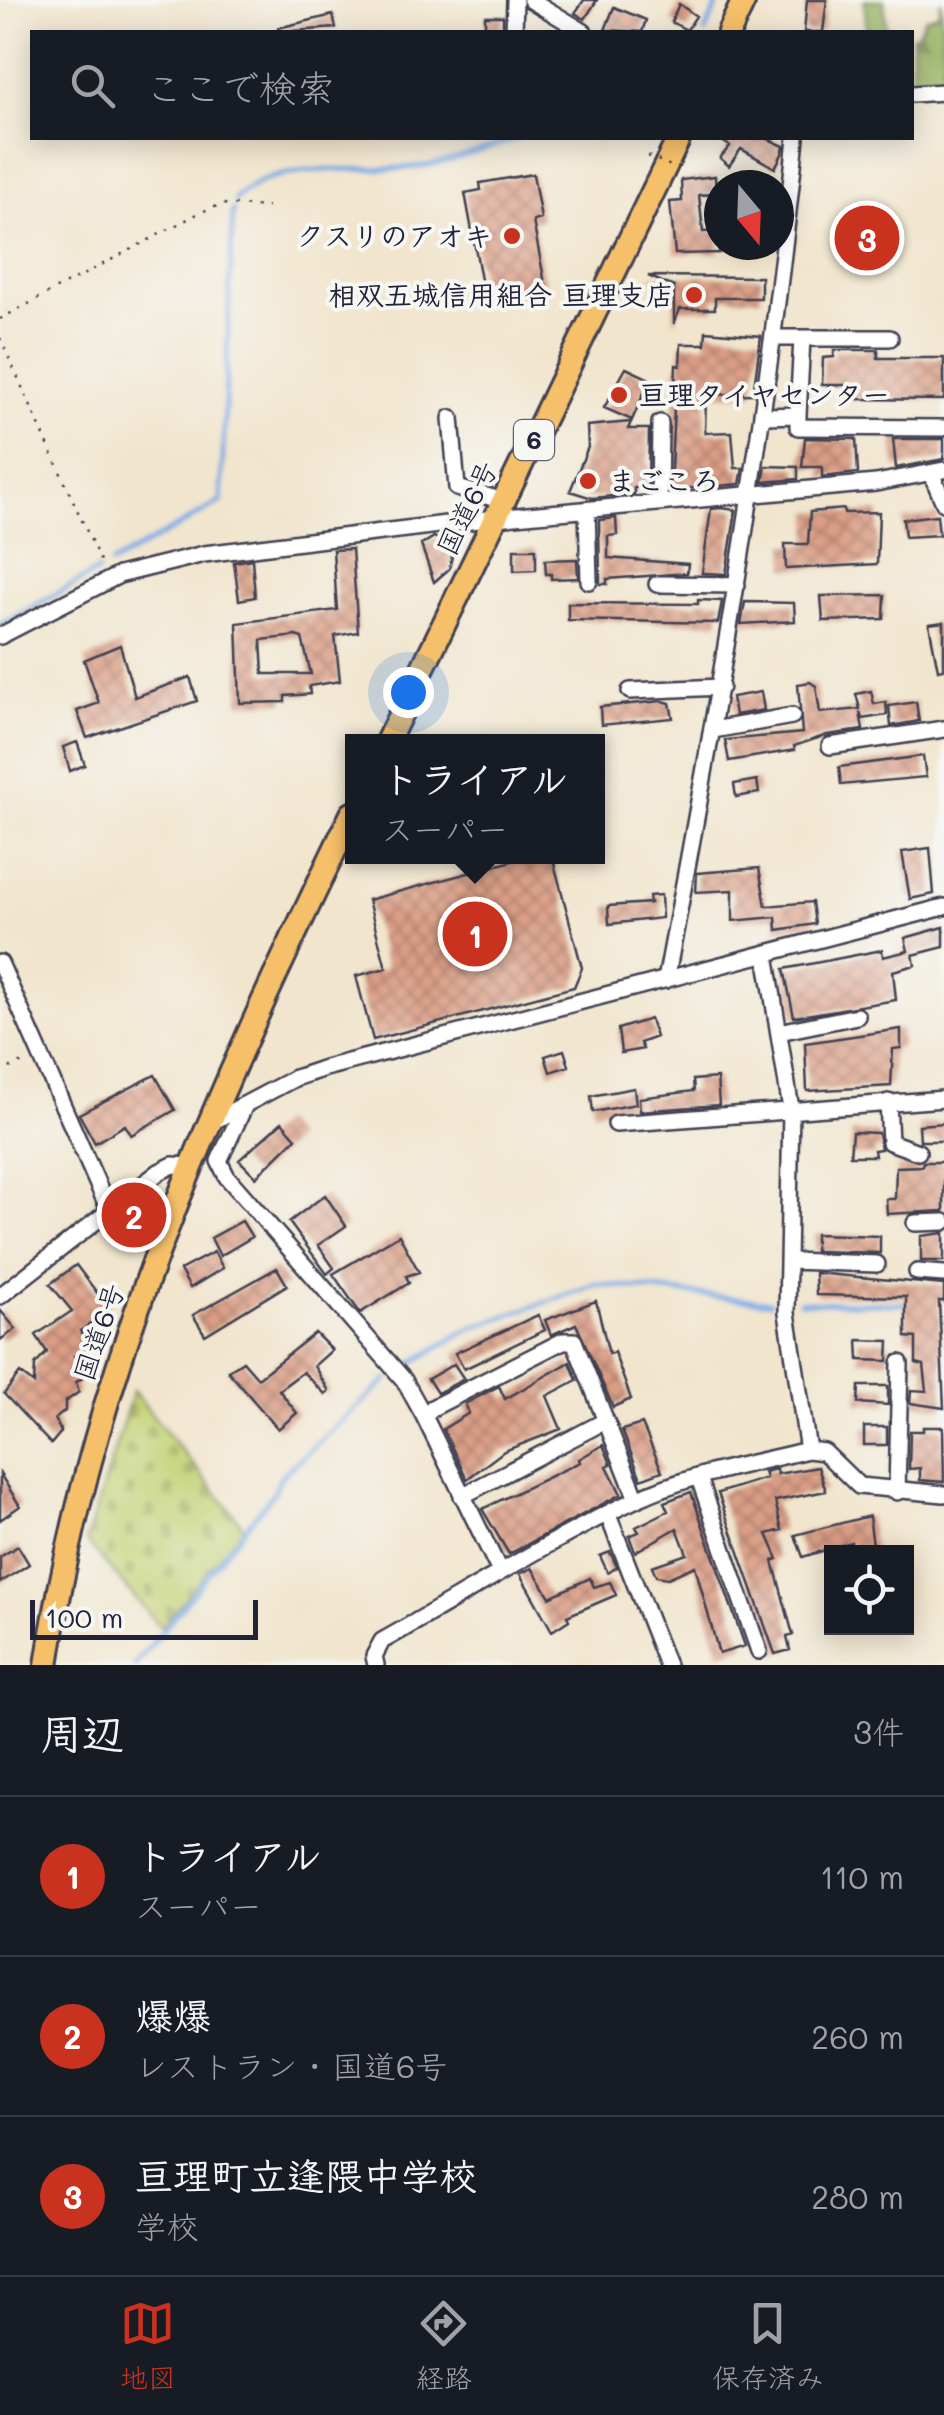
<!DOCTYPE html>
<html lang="ja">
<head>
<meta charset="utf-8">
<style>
  :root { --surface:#171b24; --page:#20242c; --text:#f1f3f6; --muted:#9ea1a6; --line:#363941; --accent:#c8321e }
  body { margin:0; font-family:Mali,"Klee One",sans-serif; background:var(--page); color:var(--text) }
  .controls { position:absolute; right:30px; bottom:30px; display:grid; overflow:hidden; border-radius:0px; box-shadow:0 5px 25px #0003 }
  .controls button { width:90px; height:90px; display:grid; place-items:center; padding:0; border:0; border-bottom:2px solid var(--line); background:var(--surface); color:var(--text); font:50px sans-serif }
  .compass { position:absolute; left:704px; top:170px; width:90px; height:90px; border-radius:50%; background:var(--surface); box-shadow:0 5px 25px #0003; rotate:161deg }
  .scale { position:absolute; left:30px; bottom:25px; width:228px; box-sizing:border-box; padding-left:10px; border:5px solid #22223b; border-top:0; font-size:28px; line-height:35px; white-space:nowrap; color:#22223b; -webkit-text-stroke:8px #f6f6f2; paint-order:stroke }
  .you { position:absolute; left:408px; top:692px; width:35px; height:35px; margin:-25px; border:8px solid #fff; border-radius:50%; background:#1a73e8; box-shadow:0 0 0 15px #1a73e833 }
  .badge { display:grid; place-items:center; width:65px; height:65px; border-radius:50%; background:var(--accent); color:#fff; font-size:32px; font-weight:700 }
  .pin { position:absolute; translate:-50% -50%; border:5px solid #fff; box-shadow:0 2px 10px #0006 }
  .popup { position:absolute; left:345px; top:734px; width:260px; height:130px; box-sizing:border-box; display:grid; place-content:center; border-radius:0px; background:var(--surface); filter:drop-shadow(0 2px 8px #0005); font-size:32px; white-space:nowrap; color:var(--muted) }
  .popup b { font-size:38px; color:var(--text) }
  .popup::after { content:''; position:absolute; left:50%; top:100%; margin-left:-20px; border:20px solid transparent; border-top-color:var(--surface) }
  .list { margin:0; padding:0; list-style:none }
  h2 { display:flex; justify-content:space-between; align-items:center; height:130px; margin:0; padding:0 40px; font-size:42px }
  h2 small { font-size:32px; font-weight:400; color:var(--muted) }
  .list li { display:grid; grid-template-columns:65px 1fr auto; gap:30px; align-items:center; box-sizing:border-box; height:160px; padding:0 40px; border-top:2px solid var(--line) }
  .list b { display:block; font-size:38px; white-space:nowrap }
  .list p { margin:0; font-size:32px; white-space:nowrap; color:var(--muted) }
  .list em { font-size:32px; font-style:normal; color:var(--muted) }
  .icon { flex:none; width:55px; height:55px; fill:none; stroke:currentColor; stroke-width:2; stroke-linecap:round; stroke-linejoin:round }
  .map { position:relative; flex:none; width:944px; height:1665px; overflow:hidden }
  .search { position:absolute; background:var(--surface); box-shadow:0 5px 25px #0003; left:30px; right:30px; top:30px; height:110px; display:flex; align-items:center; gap:25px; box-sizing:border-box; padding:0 35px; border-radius:0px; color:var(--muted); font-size:38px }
  .sheet { height:610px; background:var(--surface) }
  nav { display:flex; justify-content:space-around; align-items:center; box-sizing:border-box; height:140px; border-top:2px solid var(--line); background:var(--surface); font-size:28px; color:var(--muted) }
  nav a { display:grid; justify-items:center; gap:5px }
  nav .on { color:var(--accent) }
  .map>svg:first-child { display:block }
  .forest { fill:url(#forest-firs); stroke:#5e6a50; stroke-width:2.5 }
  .cemetery { fill:url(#cemetery-stones); stroke:#727a57; stroke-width:2.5 }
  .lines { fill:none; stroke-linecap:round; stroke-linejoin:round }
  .stream { stroke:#7bace6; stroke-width:5 }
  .building { fill:url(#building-cross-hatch); fill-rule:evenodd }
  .minor-casing { stroke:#413f51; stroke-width:20 }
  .highway-casing { stroke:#413f51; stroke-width:28 }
  .path { stroke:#413f51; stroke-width:2.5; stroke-dasharray:2.5 8; stroke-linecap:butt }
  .minor { stroke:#fff; stroke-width:15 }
  .highway { stroke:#f6c06b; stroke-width:22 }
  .path-bridge { stroke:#413f51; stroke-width:2.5; stroke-dasharray:2.5 8; stroke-linecap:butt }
  .poi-dot { fill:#c8321e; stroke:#f6f6f2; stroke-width:4 }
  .labels { text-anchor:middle; stroke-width:8; stroke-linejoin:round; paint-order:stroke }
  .shield { fill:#f6f6f2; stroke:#626272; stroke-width:2.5 }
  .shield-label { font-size:25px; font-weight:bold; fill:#22223b }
  .poi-label { font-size:28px; font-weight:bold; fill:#22223b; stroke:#f6f6f2; text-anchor:end }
  .street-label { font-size:28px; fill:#22223b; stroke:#f6f6f2 }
</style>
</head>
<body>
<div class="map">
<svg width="944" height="1665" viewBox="0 0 944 1665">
  <defs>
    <pattern id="forest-firs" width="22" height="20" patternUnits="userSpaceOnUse" patternTransform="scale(2.5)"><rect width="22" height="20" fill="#9ab365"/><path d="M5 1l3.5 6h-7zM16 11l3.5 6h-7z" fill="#7d9154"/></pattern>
    <pattern id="cemetery-stones" width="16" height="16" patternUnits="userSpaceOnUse" patternTransform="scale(2.5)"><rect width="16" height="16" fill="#c3d173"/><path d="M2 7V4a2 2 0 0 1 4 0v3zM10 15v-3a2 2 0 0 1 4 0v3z" fill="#a7b364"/></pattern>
    <pattern id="building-cross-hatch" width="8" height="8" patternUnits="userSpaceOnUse" patternTransform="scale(2.5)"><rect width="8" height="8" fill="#db9e85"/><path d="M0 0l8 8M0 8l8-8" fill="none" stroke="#b1806e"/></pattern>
  </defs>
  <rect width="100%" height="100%" fill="#f6f6f2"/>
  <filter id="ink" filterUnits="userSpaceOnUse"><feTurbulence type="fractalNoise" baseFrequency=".01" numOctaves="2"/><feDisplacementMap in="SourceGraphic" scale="20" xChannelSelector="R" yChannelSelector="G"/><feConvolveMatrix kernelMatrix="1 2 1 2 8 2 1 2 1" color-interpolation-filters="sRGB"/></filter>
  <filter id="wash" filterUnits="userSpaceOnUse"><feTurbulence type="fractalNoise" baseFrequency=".0048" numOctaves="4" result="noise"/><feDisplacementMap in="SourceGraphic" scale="40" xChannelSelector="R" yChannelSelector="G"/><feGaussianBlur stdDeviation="2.25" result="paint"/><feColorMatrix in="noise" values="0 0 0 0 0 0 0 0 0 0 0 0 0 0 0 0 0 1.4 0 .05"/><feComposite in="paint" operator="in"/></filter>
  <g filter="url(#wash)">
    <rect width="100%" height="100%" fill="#f1e5cd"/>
    <path class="forest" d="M864 0H884L887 32H867Z
      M941 0 944 83 912 87V35L917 34 925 18 939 13Z"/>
    <path class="cemetery" d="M133 1391 244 1527 161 1628 86 1541Z"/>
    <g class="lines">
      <path class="stream" d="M705 32 720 0
        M235 200C272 156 370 175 422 166 454 161 487 148 518 138
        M111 564 221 502 233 210
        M0 625 98 571
        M800 1302 911 1304
        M401 1370 468 1329 597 1284 770 1302
        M135 1665 275 1491 280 1477 388 1379"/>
    </g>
    <g id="blocks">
      <path class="building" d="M584 0H597L585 19 575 13Z
        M807 0H827L823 32H804Z
        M679 4 696 16 687 30 671 22Z
        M614 7 646 20 642 32 605 30Z
        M333 15 336 28 279 32 278 28Z
        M485 16H503V32H485Z
        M717 138H766L784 146 783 152 775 168 741 149 729 166 720 158 730 146Z
        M533 174 541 219 533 221 547 294 500 303 498 294 474 298 472 287 482 285 465 193 481 190 480 183Z
        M715 176 716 194 699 195 703 232 719 231V253L675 254 670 202 682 201 681 180Z
        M648 276 761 277V298H715V309H680L674 324V287Z
        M706 331 761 336 753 394 706 395 705 433 732 432 735 468H743L740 484 670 490 676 365 680 366 681 344H705Z
        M834 350H878V358H944V400L849 399V385H822L823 358 834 357Z
        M626 368 650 379 632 420 604 408Z
        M631 422 628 429H649L648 486 634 488V494L592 498 570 491 588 447 587 426Z
        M805 438 856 439 858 473 822 477V467H802Z
        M893 439H944V459L896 468Z
        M766 466 798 467V479L763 482Z
        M721 508 736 510 726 574 702 573 711 509Z
        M844 509V513L879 512 877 564 786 569 785 544H808L810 512Z
        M937 515 939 535 905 537 903 519Z
        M616 518 617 535 608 536V558L688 564 687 573 607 579V584H600L599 520Z
        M434 537 447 544 452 556 449 569 434 582 421 545Z
        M352 549 358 632 335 636 340 681 309 686 310 694 285 696V702L240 703 237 623 337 610 333 550ZM296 636 302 638 311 674H263L261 640Z
        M514 549H536V570L514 571Z
        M252 559 255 597 239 600 234 562Z
        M577 559 578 578 551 579V574H546L545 560Z
        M885 595 884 619 823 621 821 596Z
        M698 600 722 601 718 623 568 620V603L698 604Z
        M745 602 794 603 795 621 741 624Z
        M944 622V669L938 670 929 624Z
        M120 645 135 697 190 677 197 701 87 738 77 711 99 703 84 660Z
        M810 682 816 686 820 713 860 709 856 694 871 691 874 704 886 702 887 715 862 719 860 712 863 730 827 735 794 746 795 750 729 761 725 740 802 733 798 684Z
        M761 692 764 710 735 715 732 697Z
        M662 701 670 703 673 718 601 725 600 707Z
        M916 702 919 721 891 726 889 706Z
        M77 742 85 765 70 771 63 747Z
        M923 756 926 777 841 785 839 767Z
        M757 780 759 793 736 797 734 784Z
        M930 848 934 894 910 899 902 852Z
        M531 856H552L582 968 574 987 373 1040 356 976 386 968 368 900Z
        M759 868 766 906 812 902 815 924 777 930 776 917 733 921V890L696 892 697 873Z
        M661 895 662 918 609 924 608 906 650 903 649 896Z
        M944 927V947L913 955 915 965 893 971 896 1000 794 1017 784 969 882 950 883 957 908 951 905 938Z
        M650 1019 656 1037 640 1043 643 1049 621 1053 618 1029Z
        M901 1029V1048L893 1049 891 1086 807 1091 805 1043Z
        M564 1050 569 1066 550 1072 545 1056Z
        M155 1075 175 1110 131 1135 125 1125 95 1143 79 1114Z
        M717 1078 719 1105 640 1111 639 1098 694 1091 693 1080Z
        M634 1088 636 1104 593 1112 591 1096Z
        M282 1122 296 1138 256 1177 239 1160Z
        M944 1123V1141H920L919 1125Z
        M852 1132 878 1133 881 1149 874 1150 875 1156H850Z
        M923 1162H944V1211L887 1214 886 1199H895L896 1167 922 1166Z
        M325 1195 346 1226 318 1245 334 1268 327 1274 289 1222Z
        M139 1202 148 1215 127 1230 118 1218Z
        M242 1221 252 1237 220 1256 211 1238Z
        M944 1233V1261H921V1236Z
        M815 1234 880 1236V1253L815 1251Z
        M399 1235 419 1272 406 1276 409 1283 360 1313 333 1274Z
        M214 1252 223 1268 190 1288 180 1270Z
        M76 1265 110 1310 80 1331 90 1345 74 1356 86 1376 76 1382 79 1392 65 1402V1411L55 1419 61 1432 51 1444 4 1394 20 1373 34 1384 35 1365 47 1352 36 1335 72 1311 50 1284Z
        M277 1268 287 1285 205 1335 193 1315Z
        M815 1273 944 1285V1301H939L944 1408 910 1403 911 1390 927 1391 924 1365 916 1363V1338L906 1337V1297L816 1295Z
        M596 1301 609 1354 614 1352 631 1399 613 1407 576 1324 551 1335 545 1320Z
        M0 1310 16 1329 0 1340Z
        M538 1315 545 1330 464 1369 455 1353Z
        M315 1333 332 1350 314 1366 329 1391 325 1394 303 1372 279 1390 297 1413 278 1429 228 1371 243 1361 258 1378Z
        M858 1340 889 1341 888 1361 859 1360Z
        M570 1362 577 1380 547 1396 561 1429 504 1451 467 1479 443 1429 469 1413 465 1404 499 1386 505 1399Z
        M454 1364 464 1379 437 1393 428 1379Z
        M859 1386H888V1405L858 1403Z
        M642 1424 662 1471 641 1479 622 1430Z
        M864 1427H887V1445H864Z
        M923 1427H943L944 1482 920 1480V1468L909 1469 910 1431H923Z
        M603 1445 611 1464 607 1466 621 1494 509 1554 482 1509 580 1462 579 1459Z
        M818 1467 826 1491 775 1501 782 1530 767 1534 778 1559 773 1561 793 1635 787 1637 790 1650 775 1654 718 1493 766 1478 764 1472 776 1469 777 1474Z
        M0 1474 20 1506 0 1520Z
        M691 1492 745 1646 719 1654 695 1566 668 1578 656 1576 652 1566 687 1554 677 1528 635 1552 629 1536 639 1532 636 1527 668 1511 664 1502Z
        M869 1516 874 1552H852L851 1542 803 1557 795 1535Z
        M18 1546 29 1564 0 1583V1557Z
        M610 1552 617 1567 608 1573 600 1556Z
        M532 1568 550 1597 590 1578 594 1587 610 1582 616 1595 567 1616 569 1620 552 1631 520 1574Z"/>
    </g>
  </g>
  <g filter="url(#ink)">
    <use href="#blocks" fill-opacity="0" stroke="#413f51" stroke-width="2.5"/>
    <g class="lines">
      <g class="minor-casing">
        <path id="minor" d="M531 0 584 32
          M514 32 515 0
          M912 94 944 92
          M774 338H890
          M798 415V427L944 428
          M765 416 798 415 802 338
          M451 418 457 488 504 501
          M932 475 944 503
          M659 502 660 423
          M587 509 589 581
          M657 584 737 585
          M0 636 119 575 204 554 495 518 876 483 944 470
          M630 691 721 687
          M713 730 792 716
          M830 746 944 729
          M766 954 791 1109 787 1313 808 1450
          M0 963 109 1210
          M666 980C719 700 767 421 796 138
          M779 1032 857 1016
          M888 1102 890 1142 918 1152
          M245 1105 219 1161 227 1177 404 1380 424 1416
          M208 1124 295 1078 325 1068 944 907
          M616 1124 944 1099
          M915 1223 944 1222
          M789 1261 877 1264
          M917 1272 944 1274
          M0 1296 159 1172 173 1165 190 1166
          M699 1478 759 1651
          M897 1492 900 1363
          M462 1496 605 1421
          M608 1515 667 1665
          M500 1572 424 1416 432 1408 563 1341H574L637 1499
          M376 1665 374 1656 382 1641C466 1594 549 1540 637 1499 690 1474 752 1464 808 1450L824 1452 859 1486 944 1494"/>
      </g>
      <g class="highway-casing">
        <path id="highway" d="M729 32 744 0
          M387 742 679 138
          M47 1665C91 1364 221 1085 352 814"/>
      </g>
      <path class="path" d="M0 319 201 212 223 204 268 207
        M0 338 102 565
        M0 1072 25 1061"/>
      <use href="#minor" class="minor"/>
      <use href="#highway" class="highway"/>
      <path class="path-bridge" d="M648 156 678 169"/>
    </g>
  </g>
  <g class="poi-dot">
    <circle cx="512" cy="236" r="10"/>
    <circle cx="694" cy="295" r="10"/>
    <circle cx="619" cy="395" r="10"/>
    <circle cx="588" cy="481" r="10"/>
  </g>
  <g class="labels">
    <rect class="shield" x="514" y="420" width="40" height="40" rx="8"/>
    <g class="shield-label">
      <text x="534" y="449">6</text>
    </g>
    <g class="poi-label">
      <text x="492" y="246">クスリのアオキ</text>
      <text x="674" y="305">相双五城信用組合 亘理支店</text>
      <text x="639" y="405" text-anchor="start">亘理タイヤセンター</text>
      <text x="608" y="491" text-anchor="start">まごころ</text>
    </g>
    <g class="street-label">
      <text transform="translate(467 508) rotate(-64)" y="10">国道6号</text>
      <text transform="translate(99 1332) rotate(-71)" y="10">国道6号</text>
    </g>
  </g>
</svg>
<div class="controls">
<button><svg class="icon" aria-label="locate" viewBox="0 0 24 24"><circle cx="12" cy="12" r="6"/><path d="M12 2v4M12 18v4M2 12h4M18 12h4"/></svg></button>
</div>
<svg class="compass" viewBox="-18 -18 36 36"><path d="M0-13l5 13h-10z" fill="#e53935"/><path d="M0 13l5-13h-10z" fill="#9ea1a6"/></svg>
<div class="scale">100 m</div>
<div class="you"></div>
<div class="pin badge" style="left:475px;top:934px">1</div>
<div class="popup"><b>トライアル</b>スーパー</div>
<div class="pin badge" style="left:134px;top:1215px">2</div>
<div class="pin badge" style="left:867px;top:238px">3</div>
<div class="search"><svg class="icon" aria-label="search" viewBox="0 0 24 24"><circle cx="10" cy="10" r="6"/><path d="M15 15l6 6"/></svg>ここで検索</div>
</div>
<section class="sheet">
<h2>周辺<small>3件</small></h2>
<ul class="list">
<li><span class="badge">1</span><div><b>トライアル</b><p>スーパー</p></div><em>110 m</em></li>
<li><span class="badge">2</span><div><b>爆爆</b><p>レストラン · 国道6号</p></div><em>260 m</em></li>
<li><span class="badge">3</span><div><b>亘理町立逢隈中学校</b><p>学校</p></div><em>280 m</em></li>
</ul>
</section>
<nav>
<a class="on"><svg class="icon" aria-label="map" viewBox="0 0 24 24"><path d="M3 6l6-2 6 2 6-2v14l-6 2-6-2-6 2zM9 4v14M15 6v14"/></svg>地図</a>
<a><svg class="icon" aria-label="directions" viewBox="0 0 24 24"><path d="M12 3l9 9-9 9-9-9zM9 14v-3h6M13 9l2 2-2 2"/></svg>経路</a>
<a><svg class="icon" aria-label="saved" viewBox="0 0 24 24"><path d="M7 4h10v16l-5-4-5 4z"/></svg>保存済み</a>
</nav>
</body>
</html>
